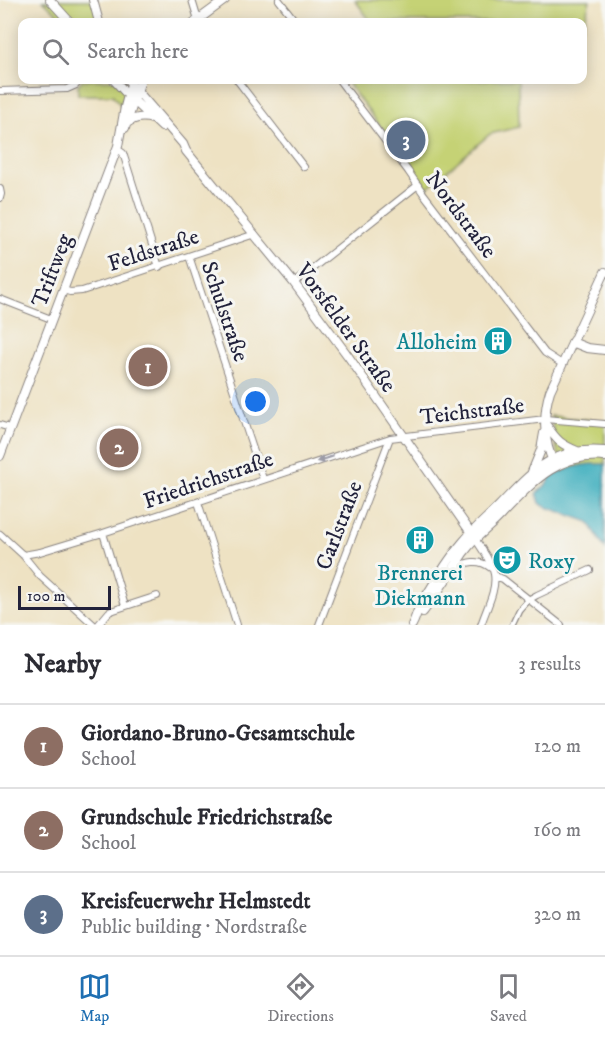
<!DOCTYPE html>
<html lang="en">
<head>
<meta charset="utf-8">
<style>
  :root { --surface:#fff; --page:#f2f2f3; --text:#2b2b33; --muted:#7c7c81; --line:#e1e1e2; --accent:#1f6fb2 }
  body { margin:0; font-family:"IM FELL DW Pica",serif; background:var(--page); color:var(--text) }
  .scale { position:absolute; left:18px; bottom:15px; width:93px; box-sizing:border-box; padding-left:6px; border:3px solid #22223b; border-top:0; font-size:16px; line-height:21px; white-space:nowrap; color:#22223b; -webkit-text-stroke:4px #f6f6f2; paint-order:stroke }
  .you { position:absolute; left:256px; top:402px; width:21px; height:21px; margin:-15px; border:4px solid #fff; border-radius:50%; background:#1a73e8; box-shadow:0 0 0 9px #1a73e833 }
  .badge { display:grid; place-items:center; width:39px; height:39px; border-radius:50%; background:var(--accent); color:#fff; font-size:20px; font-weight:700 }
  .pin { position:absolute; translate:-50% -50%; border:3px solid #fff; box-shadow:0 2px 6px #0006 }
  .list { margin:0; padding:0; list-style:none }
  h2 { display:flex; justify-content:space-between; align-items:center; height:78px; margin:0; padding:0 24px; font-size:26px }
  h2 small { font-size:20px; font-weight:400; color:var(--muted) }
  .list li { display:grid; grid-template-columns:39px 1fr auto; gap:18px; align-items:center; box-sizing:border-box; height:84px; padding:0 24px; border-top:2px solid var(--line) }
  .list b { display:block; font-size:22px; white-space:nowrap }
  .list p { margin:0; font-size:20px; white-space:nowrap; color:var(--muted) }
  .list em { font-size:20px; font-style:normal; color:var(--muted) }
  .icon { flex:none; width:33px; height:33px; fill:none; stroke:currentColor; stroke-width:2; stroke-linecap:round; stroke-linejoin:round }
  .map { position:relative; flex:none; width:605px; height:625px; overflow:hidden }
  .search { position:absolute; background:var(--surface); box-shadow:0 3px 15px #0003; left:18px; right:18px; top:18px; height:66px; display:flex; align-items:center; gap:15px; box-sizing:border-box; padding:0 21px; border-radius:12px; color:var(--muted); font-size:22px }
  .sheet { height:330px; background:var(--surface) }
  nav { display:flex; justify-content:space-around; align-items:center; box-sizing:border-box; height:84px; border-top:2px solid var(--line); background:var(--surface); font-size:16px; color:var(--muted) }
  nav a { display:grid; justify-items:center; gap:3px }
  nav .on { color:var(--accent) }
  .map>svg:first-child { display:block }
  .green { fill:#c5d274; stroke:#747a58; stroke-width:1.5 }
  .water { fill:#42b0bf; stroke:#32697d; stroke-width:1.5 }
  .lines { fill:none; stroke-linecap:round; stroke-linejoin:round }
  .pedestrian-casing { stroke:#88827f; stroke-width:7 }
  .minor-casing { stroke:#88827f; stroke-width:8 }
  .tertiary-casing { stroke:#88827f; stroke-width:10 }
  .secondary-casing { stroke:#88827f; stroke-width:10 }
  .pedestrian { stroke:#fff; stroke-width:4.5 }
  .minor { stroke:#fff; stroke-width:6 }
  .tertiary { stroke:#fff; stroke-width:8 }
  .secondary { stroke:#fff; stroke-width:8 }
  .oneway { fill:#9c9ca7 }
  .labels { text-anchor:middle; stroke-width:6; stroke-linejoin:round; paint-order:stroke }
  .street-label { font-size:22px; fill:#22223b; stroke:#f6f6f2 }
  .culture-label { font-size:22px; fill:#0d838f; stroke:#f6f6f2; text-anchor:end }
</style>
</head>
<body>
<div class="map">
<svg width="605" height="625" viewBox="0 0 605 625">
  <rect width="100%" height="100%" fill="#f6f6f2"/>
  <filter id="ink" filterUnits="userSpaceOnUse"><feTurbulence type="fractalNoise" baseFrequency=".0167" numOctaves="2"/><feDisplacementMap in="SourceGraphic" scale="12" xChannelSelector="R" yChannelSelector="G"/><feConvolveMatrix kernelMatrix="1 2 1 2 8 2 1 2 1" color-interpolation-filters="sRGB"/></filter>
  <filter id="wash" filterUnits="userSpaceOnUse"><feTurbulence type="fractalNoise" baseFrequency=".008" numOctaves="4" result="noise"/><feDisplacementMap in="SourceGraphic" scale="24" xChannelSelector="R" yChannelSelector="G"/><feGaussianBlur stdDeviation="1.35" result="paint"/><feColorMatrix in="noise" values="0 0 0 0 0 0 0 0 0 0 0 0 0 0 0 0 0 1.4 0 .05"/><feComposite in="paint" operator="in"/></filter>
  <g filter="url(#wash)">
    <rect width="100%" height="100%" fill="#eee2c3"/>
    <path class="green" d="M43 0H96L101 22H66Z
      M355 0H590L583 27 582 22H371Z
      M82 80H131L127 86 121 106 113 95H78V85Z
      M345 80H518L519 127 490 134 427 188Z
      M551 416 605 421V464L583 465 561 472Z"/>
    <path class="water" d="M595 464H605V549L589 522 544 506 540 503 537 493 549 482V478C564 470 578 464 595 464Z"/>
  </g>
  <g filter="url(#ink)">
    <g class="lines">
      <g class="pedestrian-casing">
        <path id="pedestrian" d="M512 625 519 610 528 600"/>
      </g>
      <g class="minor-casing">
        <path id="minor" d="M192 0 198 20
          M279 0 296 22
          M237 80 304 167
          M339 80 408 171 423 193 529 332 545 353 562 364
          M0 91 67 89 76 85 79 80
          M117 149 123 153 159 267
          M0 189 1 194 0 198
          M189 256 263 479
          M294 283 418 185
          M63 290 70 292 82 291 255 234
          M0 299 51 319
          M0 425 10 428
          M198 502 237 625
          M103 533 125 606
          M0 534 23 555 40 576 94 625
          M476 540C482 550 492 562 494 574 497 590 486 609 481 625
          M23 555 40 552 103 533 390 438 545 419 605 424
          M454 568C468 562 478 558 491 568
          M495 576 503 579 561 625
          M528 600 537 595 590 570
          M98 625 109 612 114 610 157 596
          M319 625 390 438"/>
      </g>
      <g class="tertiary-casing">
        <path id="tertiary" d="M572 342 587 348 605 350"/>
      </g>
      <g class="secondary-casing">
        <path id="secondary" d="M50 0 70 22
          M93 0 99 22
          M195 22 225 0
          M114 80 128 95 162 127
          M128 80 183 144 186 151 294 283 348 356 476 540
          M127 123C135 117 143 116 152 119
          M125 128 141 80
          M547 426C557 441 561 444 577 451
          M0 456 118 146 125 107 132 80
          M554 463C543 442 543 413 550 391L605 272
          M532 472 541 450 544 433
          M423 612C433 598 443 585 452 570 457 564 460 557 465 551 475 537 490 527 501 515 531 484 557 452 605 457
          M412 625C415 620 416 614 419 608 432 586 446 562 463 542 474 529 487 518 499 506 532 472 553 446 605 451"/>
      </g>
      <use href="#pedestrian" class="pedestrian"/>
      <use href="#minor" class="minor"/>
      <use href="#tertiary" class="tertiary"/>
      <use href="#secondary" class="secondary"/>
    </g>
    <defs><path id="oneway-solid" d="M-6-.8H1V-3.2L6.5 0L1 3.2V.8H-6Z" transform="scale(1.5)"/></defs>
    <use class="oneway" href="#oneway-solid" transform="translate(325 459) rotate(162)"/>
  </g>
  <defs>
    <g id="building-disc" transform="scale(1.5)"><circle r="9.5" fill="#0f9aa8" stroke="#f6f6f2"/><path d="M-4-6H4V6H1V3H-1V6H-4ZM-2.5-4.3h1.7v1.8h-1.7ZM.8-4.3h1.7v1.8H.8ZM-2.5-1h1.7V.8h-1.7ZM.8-1h1.7V.8H.8Z" fill="#fff"/></g>
    <g id="theatre-disc" transform="scale(1.5)"><circle r="9.5" fill="#0f9aa8" stroke="#f6f6f2"/><path d="M-5-5.5Q0-4 5-5.5V0Q5 5 0 6Q-5 5-5 0ZM-3.3-2.5H-1v1.5H-3.3ZM1-2.5H3.3v1.5H1ZM-2.8 1Q0 5.5 2.8 1Z" fill="#fff"/></g>
  </defs>
  <g fill-rule="evenodd">
    <use href="#building-disc" x="498" y="341"/>
    <use href="#building-disc" x="420" y="540"/>
    <use href="#theatre-disc" x="507" y="560"/>
  </g>
  <g class="labels">
    <g class="street-label">
      <text transform="translate(462 214) rotate(53)" y="8">Nordstraße</text>
      <text transform="translate(153 249) rotate(-18)" y="8">Feldstraße</text>
      <text transform="translate(51 270) rotate(-69)" y="8">Triftweg</text>
      <text transform="translate(226 311) rotate(71)" y="8">Schulstraße</text>
      <text transform="translate(347 327) rotate(54)" y="8">Vorsfelder Straße</text>
      <text transform="translate(472 410) rotate(-7)" y="8">Teichstraße</text>
      <text transform="translate(208 479) rotate(-19)" y="8">Friedrichstraße</text>
      <text transform="translate(338 525) rotate(-69)" y="8">Carlstraße</text>
    </g>
    <g class="culture-label">
      <text x="477" y="349">Alloheim</text>
      <text x="528" y="568" text-anchor="start">Roxy</text>
      <text x="420" y="580" text-anchor="middle">Brennerei<tspan x="420" dy="25">Diekmann</tspan></text>
    </g>
  </g>
</svg>
<div class="scale">100 m</div>
<div class="you"></div>
<div class="pin badge" style="left:148px;top:367px;background:#8d6e63">1</div>
<div class="pin badge" style="left:119px;top:448px;background:#8d6e63">2</div>
<div class="pin badge" style="left:406px;top:140px;background:#5c6f8a">3</div>
<div class="search"><svg class="icon" aria-label="search" viewBox="0 0 24 24"><circle cx="10" cy="10" r="6"/><path d="M15 15l6 6"/></svg>Search here</div>
</div>
<section class="sheet">
<h2>Nearby<small>3 results</small></h2>
<ul class="list">
<li><span class="badge" style="background:#8d6e63">1</span><div><b>Giordano-Bruno-Gesamtschule</b><p>School</p></div><em>120 m</em></li>
<li><span class="badge" style="background:#8d6e63">2</span><div><b>Grundschule Friedrichstraße</b><p>School</p></div><em>160 m</em></li>
<li><span class="badge" style="background:#5c6f8a">3</span><div><b>Kreisfeuerwehr Helmstedt</b><p>Public building · Nordstraße</p></div><em>320 m</em></li>
</ul>
</section>
<nav>
<a class="on"><svg class="icon" aria-label="map" viewBox="0 0 24 24"><path d="M3 6l6-2 6 2 6-2v14l-6 2-6-2-6 2zM9 4v14M15 6v14"/></svg>Map</a>
<a><svg class="icon" aria-label="directions" viewBox="0 0 24 24"><path d="M12 3l9 9-9 9-9-9zM9 14v-3h6M13 9l2 2-2 2"/></svg>Directions</a>
<a><svg class="icon" aria-label="saved" viewBox="0 0 24 24"><path d="M7 4h10v16l-5-4-5 4z"/></svg>Saved</a>
</nav>
</body>
</html>
